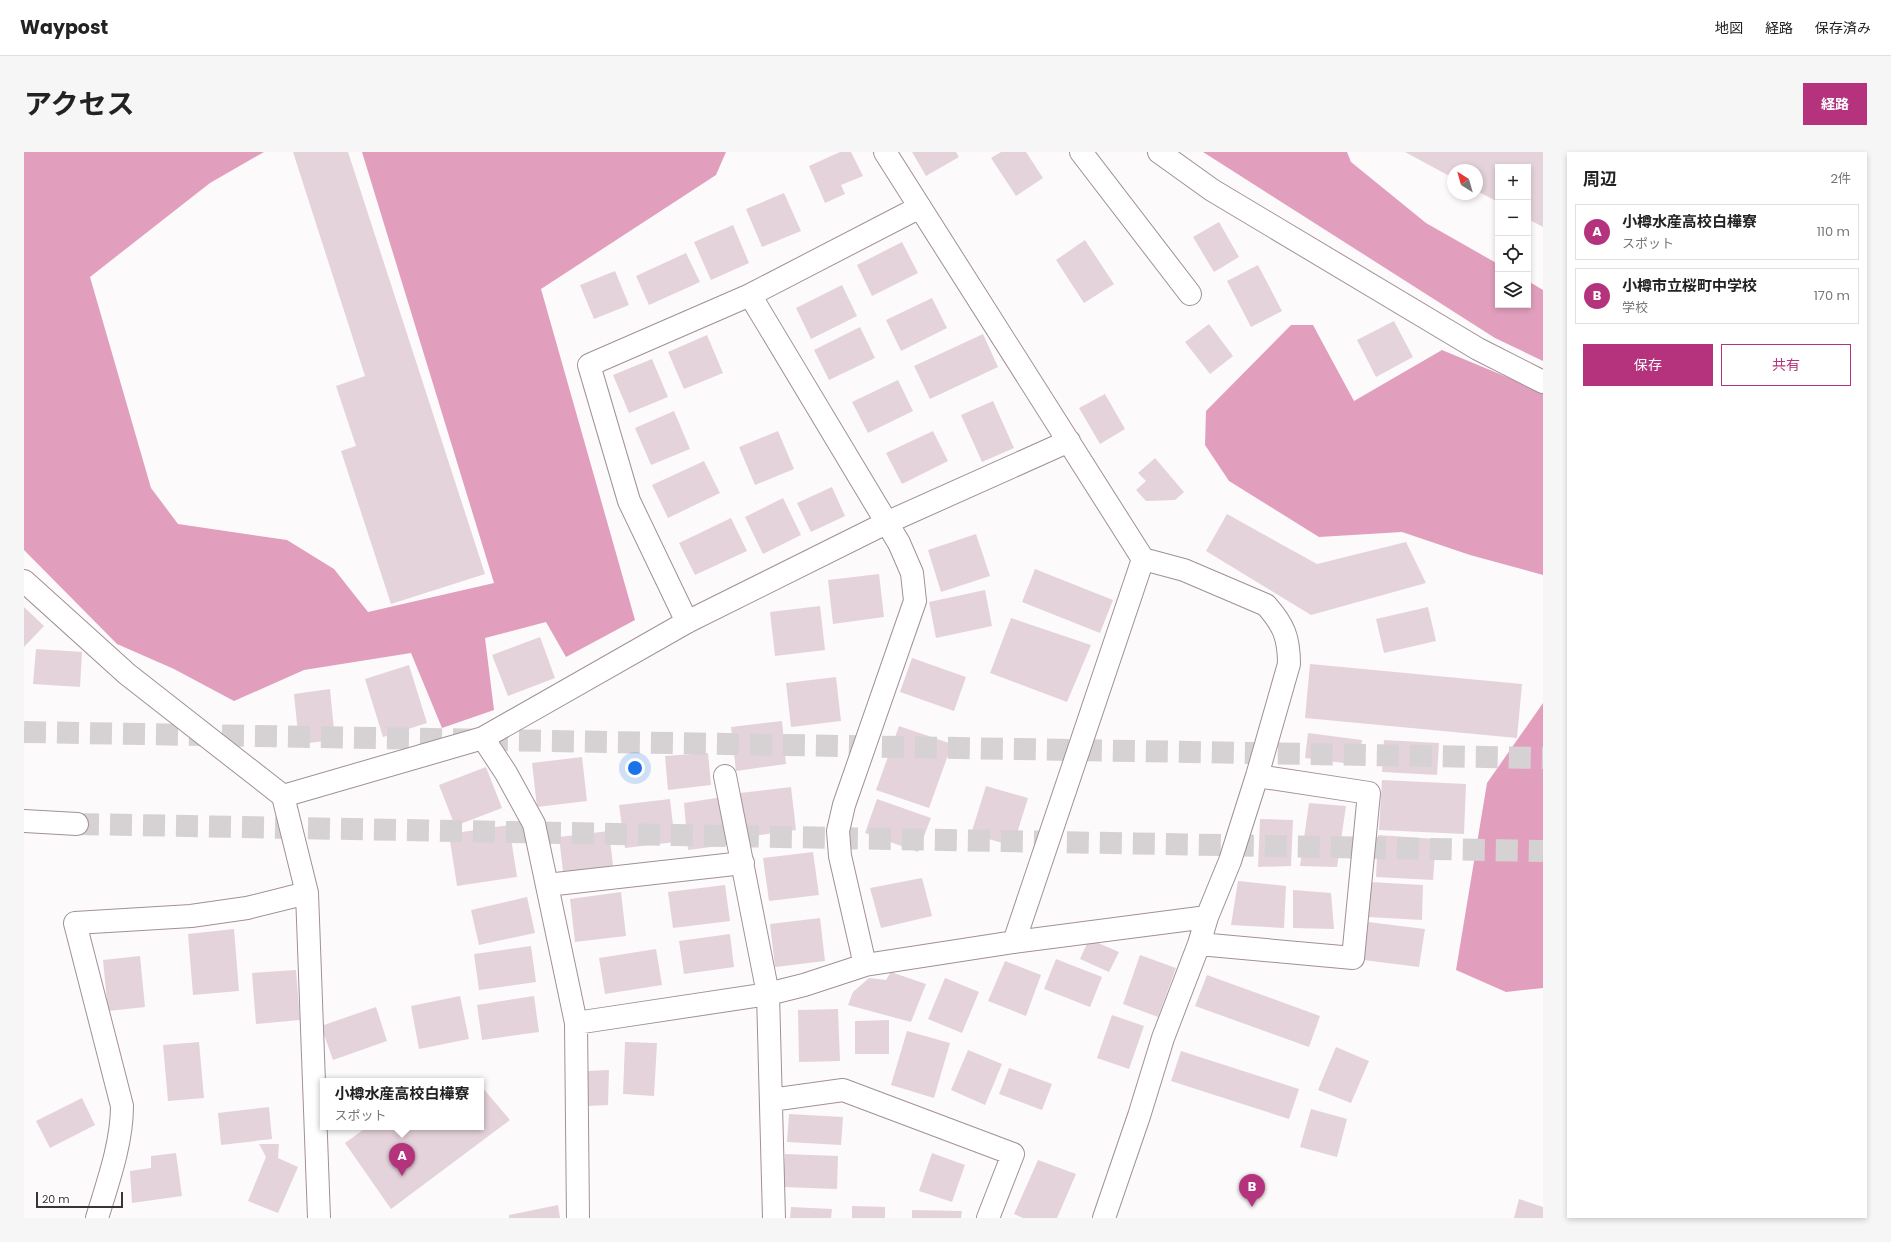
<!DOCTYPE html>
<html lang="ja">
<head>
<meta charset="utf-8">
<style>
  :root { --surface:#fff; --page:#f6f6f6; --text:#222; --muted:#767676; --line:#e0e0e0; --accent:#b4337c }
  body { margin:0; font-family:Poppins,"Noto Sans JP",sans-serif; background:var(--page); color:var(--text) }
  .controls { position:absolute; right:12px; top:12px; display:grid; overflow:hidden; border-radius:0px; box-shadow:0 2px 6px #0003 }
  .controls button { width:36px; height:36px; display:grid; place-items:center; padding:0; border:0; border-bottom:1px solid var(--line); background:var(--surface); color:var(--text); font:20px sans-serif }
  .compass { position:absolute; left:1423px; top:12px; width:36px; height:36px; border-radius:50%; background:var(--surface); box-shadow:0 2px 6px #0003; rotate:323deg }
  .scale { position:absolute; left:12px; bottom:10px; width:87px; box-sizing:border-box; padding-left:4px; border:2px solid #3b3437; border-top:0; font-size:11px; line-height:14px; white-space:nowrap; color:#3b3437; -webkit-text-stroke:3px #fff; paint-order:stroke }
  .you { position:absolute; left:611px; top:616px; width:14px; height:14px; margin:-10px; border:3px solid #fff; border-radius:50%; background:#1a73e8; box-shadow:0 0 0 6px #1a73e833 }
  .badge { display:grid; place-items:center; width:26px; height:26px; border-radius:50%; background:var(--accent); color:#fff; font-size:13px; font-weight:700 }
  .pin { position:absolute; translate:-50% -33px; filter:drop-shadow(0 1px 2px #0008) }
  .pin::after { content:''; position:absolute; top:21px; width:14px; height:12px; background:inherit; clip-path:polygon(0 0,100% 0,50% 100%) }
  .popup { position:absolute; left:296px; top:926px; width:164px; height:52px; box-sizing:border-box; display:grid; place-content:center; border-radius:0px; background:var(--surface); filter:drop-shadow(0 1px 3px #0005); font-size:13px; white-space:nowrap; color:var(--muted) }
  .popup b { font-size:15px; color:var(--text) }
  .popup::after { content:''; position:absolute; left:50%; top:100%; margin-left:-8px; border:8px solid transparent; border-top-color:var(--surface) }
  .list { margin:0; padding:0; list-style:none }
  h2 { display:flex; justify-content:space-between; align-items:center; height:52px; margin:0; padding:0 16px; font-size:17px }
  h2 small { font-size:13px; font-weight:400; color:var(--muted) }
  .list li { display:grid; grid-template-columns:26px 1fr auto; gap:12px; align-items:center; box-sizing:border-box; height:56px; margin:0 8px 8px; padding:0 8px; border:1px solid var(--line); border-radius:0px }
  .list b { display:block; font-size:15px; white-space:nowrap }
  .list p { margin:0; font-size:13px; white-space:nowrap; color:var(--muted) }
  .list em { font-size:13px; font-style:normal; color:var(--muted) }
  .actions { display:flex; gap:8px; padding:12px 16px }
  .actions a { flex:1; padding:9px 0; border:1px solid var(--accent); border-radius:0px; text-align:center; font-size:14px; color:var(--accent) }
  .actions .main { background:var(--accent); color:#fff }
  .icon { flex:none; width:22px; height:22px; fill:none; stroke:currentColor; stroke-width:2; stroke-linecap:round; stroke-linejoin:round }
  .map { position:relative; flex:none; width:1519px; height:1066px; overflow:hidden; border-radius:0px }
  header { display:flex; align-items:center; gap:24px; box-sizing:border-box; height:56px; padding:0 20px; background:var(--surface); border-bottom:1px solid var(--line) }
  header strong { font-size:19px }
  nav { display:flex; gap:22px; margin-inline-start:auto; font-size:14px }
  .intro { display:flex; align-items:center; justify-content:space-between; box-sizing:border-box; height:96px; padding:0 24px }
  h1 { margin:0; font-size:28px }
  .button { padding:10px 18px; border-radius:0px; background:var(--accent); color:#fff; font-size:14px; font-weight:700 }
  main { display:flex; gap:24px; padding:0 24px }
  aside { flex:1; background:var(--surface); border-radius:0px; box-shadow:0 2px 6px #0003 }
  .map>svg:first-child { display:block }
  .forest { fill:#e19fbd }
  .building { fill:#e5d3db }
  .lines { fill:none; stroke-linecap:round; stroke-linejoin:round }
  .highway-tunnel { stroke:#d6d2d4; stroke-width:22; stroke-dasharray:22 11; stroke-linecap:butt }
  .minor-casing { stroke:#a19097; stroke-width:24 }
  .highway-casing { stroke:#a19097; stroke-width:24 }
  .minor { stroke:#fff; stroke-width:22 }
  .highway { stroke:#fff; stroke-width:22 }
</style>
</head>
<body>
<header>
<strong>Waypost</strong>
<nav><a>地図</a><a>経路</a><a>保存済み</a></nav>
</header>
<div class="intro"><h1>アクセス</h1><a class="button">経路</a></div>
<main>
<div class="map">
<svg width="1519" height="1066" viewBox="0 0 1519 1066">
  <rect width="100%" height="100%" fill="#fdfafb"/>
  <path class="forest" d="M0 0H240L186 31 66 125 127 336 154 372 263 388 310 417 344 460 470 431 338 0H702L692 23 517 137 611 468 542 505 522 470 461 486 470 558 418 576 387 501 280 518 210 549 150 517 93 492 0 398Z
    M1179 0H1323L1327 10 1402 71 1474 112V153H1504V129L1519 138V209L1471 186Z
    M1267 173H1289L1330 249 1418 198 1509 236 1519 226V423L1446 403 1378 380 1295 385 1205 329 1181 293 1182 259Z
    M1519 551V836L1482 840 1432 818 1463 631Z"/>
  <path class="building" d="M269 0H324L461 422 367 452 317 299 332 294 312 234 341 224Z
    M816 0H827L839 24 817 33 821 42 801 51 785 14Z
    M888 0H932L935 5 902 24Z
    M977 0H1002L1019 26 992 44 967 6Z
    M1381 0H1519V75L1504 67V15H1474V50L1453 39V18H1429V26Z
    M760 41 777 79 738 95 722 57Z
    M1195 70 1215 105 1190 120 1169 85Z
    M709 73 725 111 687 128 670 90Z
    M1061 88 1090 132 1060 151 1032 108Z
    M878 90 894 121 848 144 833 113Z
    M662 101 676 130 625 153 612 124Z
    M1234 113 1258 159 1227 175 1203 129Z
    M591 119 605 153 570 167 556 133Z
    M818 133 833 164 787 187 772 156Z
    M908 146 923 176 877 199 862 168Z
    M1370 169 1389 205 1352 225 1333 188Z
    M1185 172 1209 204 1186 222 1161 190Z
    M836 175 851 206 805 228 790 198Z
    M959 182 974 215 906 247 890 214Z
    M683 183 699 221 660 237 644 200Z
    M628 207 644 245 605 261 589 223Z
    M874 228 889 259 844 281 828 250Z
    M1081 242 1101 277 1076 292 1055 256Z
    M969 249 990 296 958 310 937 263Z
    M650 259 666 297 627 313 611 276Z
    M754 279 770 317 731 333 715 295Z
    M909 279 924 309 878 332 862 301Z
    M1131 306 1160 340 1151 348 1122 349 1112 338 1122 329 1114 321Z
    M680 309 696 341 644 366 628 333Z
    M808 335 821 364 787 380 773 351Z
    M759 346 777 383 739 402 721 365Z
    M1203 362 1293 412 1382 390 1402 431 1287 463 1182 399Z
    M707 366 723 399 671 423 655 391Z
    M952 382 966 424 917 440 904 398Z
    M1011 417 1089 448 1076 481 998 450Z
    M855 422 860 465 809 472 804 428Z
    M961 438 968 474 912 486 905 450Z
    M796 454 801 498 751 504 746 460Z
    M0 455 20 474 0 495Z
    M1404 455 1412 489 1360 501 1352 467Z
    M987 466 1067 493 1043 550 966 521Z
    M516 485 531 526 484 544 468 503Z
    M12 497 58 500 56 535 9 532Z
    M888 506 942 525 930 559 876 540Z
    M1286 512 1498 532 1493 586 1281 566Z
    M385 513 403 571 359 585 341 527Z
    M812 525 817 569 767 575 762 531Z
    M306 537 311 588 275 592 270 542Z
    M758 569 762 612 712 619 707 575Z
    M875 574 928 592 905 656 852 638Z
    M1284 581 1338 588 1335 613 1281 606Z
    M1360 588 1415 591 1413 623 1358 620Z
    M684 601 687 633 644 638 641 604Z
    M558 605 563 649 513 655 508 611Z
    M462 615 478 656 431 674 415 633Z
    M1358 628 1442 632 1440 682 1355 678Z
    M962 634 1004 646 989 694 947 682Z
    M767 635 772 678 722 685 716 641Z
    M698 645 703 693 664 698 660 651Z
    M646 647 651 690 601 696 595 653Z
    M853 647 907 666 894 700 841 681Z
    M1285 651 1322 654 1313 715 1276 714Z
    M1236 667 1269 668 1267 714 1234 715Z
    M485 673 493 725 433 734 425 682Z
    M585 679 590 722 540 728 535 685Z
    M1354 683 1412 687 1409 728 1352 725Z
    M789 700 795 743 745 749 739 706Z
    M898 726 908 764 857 776 846 736Z
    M1214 729 1262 734 1260 776 1207 773Z
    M1346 730 1399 733 1398 768 1344 765Z
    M701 733 706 769 649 776 644 740Z
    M1269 738 1307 741 1310 777 1269 776Z
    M597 740 602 784 551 790 546 747Z
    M503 745 511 781 455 793 447 758Z
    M796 766 801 809 751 815 746 772Z
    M1344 770 1401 777 1395 815 1339 808Z
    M210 777 215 839 169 843 164 782Z
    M706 782 710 815 660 822 655 789Z
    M1065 787 1095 800 1085 820 1056 807Z
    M507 794 512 830 455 838 450 802Z
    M632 797 638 833 581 842 575 806Z
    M1116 803 1152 816 1134 865 1099 852Z
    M116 804 121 855 84 859 79 808Z
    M1032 807 1078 825 1066 855 1020 837Z
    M981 809 1017 823 1002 864 964 849Z
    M272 818 276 868 232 872 228 821Z
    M867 820 902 832 887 870 824 853 829 840 845 826 862 828Z
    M1183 823 1296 864 1285 895 1171 854Z
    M921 826 955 840 938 881 904 867Z
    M436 844 445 887 395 897 387 854Z
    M510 844 515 880 458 888 453 853Z
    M352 855 363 889 309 908 297 874Z
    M814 857 816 909 775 910 774 858Z
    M1088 863 1120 874 1105 917 1073 906Z
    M865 868V902H831V869Z
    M883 879 926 891 910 946 867 933Z
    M175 890 180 946 144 949 139 893Z
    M601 890 633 891 630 944 599 942Z
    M1312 895 1345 909 1327 951 1294 938Z
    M944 898 978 912 961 953 927 938Z
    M1157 899 1275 937 1265 967 1147 929Z
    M985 916 1028 932 1018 958 975 942Z
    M585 918 584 953 564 954 563 919Z
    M457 934 486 968 367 1057 321 991 343 975H457Z
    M58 946 71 973 26 996 12 969Z
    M245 955 248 987 197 993 194 961Z
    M1287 957 1323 967 1313 1005 1276 995Z
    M765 962 819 965 817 993 763 990Z
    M235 992H255L254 1006 274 1015 254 1061 224 1049 242 1005Z
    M152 1001 158 1044 108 1051 106 1019 127 1016V1004Z
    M908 1001 941 1013 928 1050 895 1039Z
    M761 1002 814 1004 813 1037 759 1035Z
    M1014 1008 1052 1022 1033 1066H999L990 1062Z
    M1495 1047 1519 1055V1066H1490Z
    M534 1053 536 1066H485V1063Z
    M828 1054 861 1055V1066H828Z
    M767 1055 808 1057 807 1066H766Z
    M888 1058 938 1059 937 1066H888Z"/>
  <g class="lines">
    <path class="highway-tunnel" d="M0 580 1519 606
      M53 672 1519 699"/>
    <g class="minor-casing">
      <path id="minor" d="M861 0 1119 407 1160 418 1242 453C1260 473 1265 486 1265 512L1233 624 1206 709 1183 765 1175 792 1139 886 1115 964 1080 1066
        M1057 0 1166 142
        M1135 0 1188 38 1454 197 1519 230
        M726 143 875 391 888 421 891 449 820 653 814 679 816 704 841 813
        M0 429 103 522 259 644 283 741 295 1066
        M663 470 605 349 565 213 726 143 896 55
        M459 586 482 621 510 672 552 871 554 1066
        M701 624 744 842 750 1066
        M259 644 459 586 663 470 862 371 1045 289
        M523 733 719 711
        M990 790 1119 407
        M1175 792 1329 806 1345 641 1233 624
        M552 871 744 842 780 833 841 813 990 790 1183 765
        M747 948 819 938 989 1002 964 1066
        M73 1066C84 1030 98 991 98 954L51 771 167 764 223 756 283 741"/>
    </g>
    <g class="highway-casing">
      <path id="highway" d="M0 669 53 672"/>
    </g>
    <use href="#minor" class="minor"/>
    <use href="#highway" class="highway"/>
  </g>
</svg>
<div class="controls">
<button>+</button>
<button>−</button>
<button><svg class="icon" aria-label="locate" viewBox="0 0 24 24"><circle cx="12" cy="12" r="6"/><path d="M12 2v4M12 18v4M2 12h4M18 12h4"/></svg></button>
<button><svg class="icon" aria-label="layers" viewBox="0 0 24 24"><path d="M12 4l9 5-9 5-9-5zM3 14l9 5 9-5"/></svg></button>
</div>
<svg class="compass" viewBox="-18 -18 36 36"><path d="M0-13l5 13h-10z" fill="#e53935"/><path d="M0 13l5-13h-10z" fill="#767676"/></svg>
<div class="scale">20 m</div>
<div class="you"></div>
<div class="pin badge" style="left:378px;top:1024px">A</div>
<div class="popup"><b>小樽水産高校白樺寮</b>スポット</div>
<div class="pin badge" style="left:1228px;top:1055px">B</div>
</div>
<aside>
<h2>周辺<small>2件</small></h2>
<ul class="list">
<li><span class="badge">A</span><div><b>小樽水産高校白樺寮</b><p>スポット</p></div><em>110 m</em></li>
<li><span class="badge">B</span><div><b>小樽市立桜町中学校</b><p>学校</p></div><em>170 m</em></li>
</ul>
<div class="actions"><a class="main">保存</a><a>共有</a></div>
</aside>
</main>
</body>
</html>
